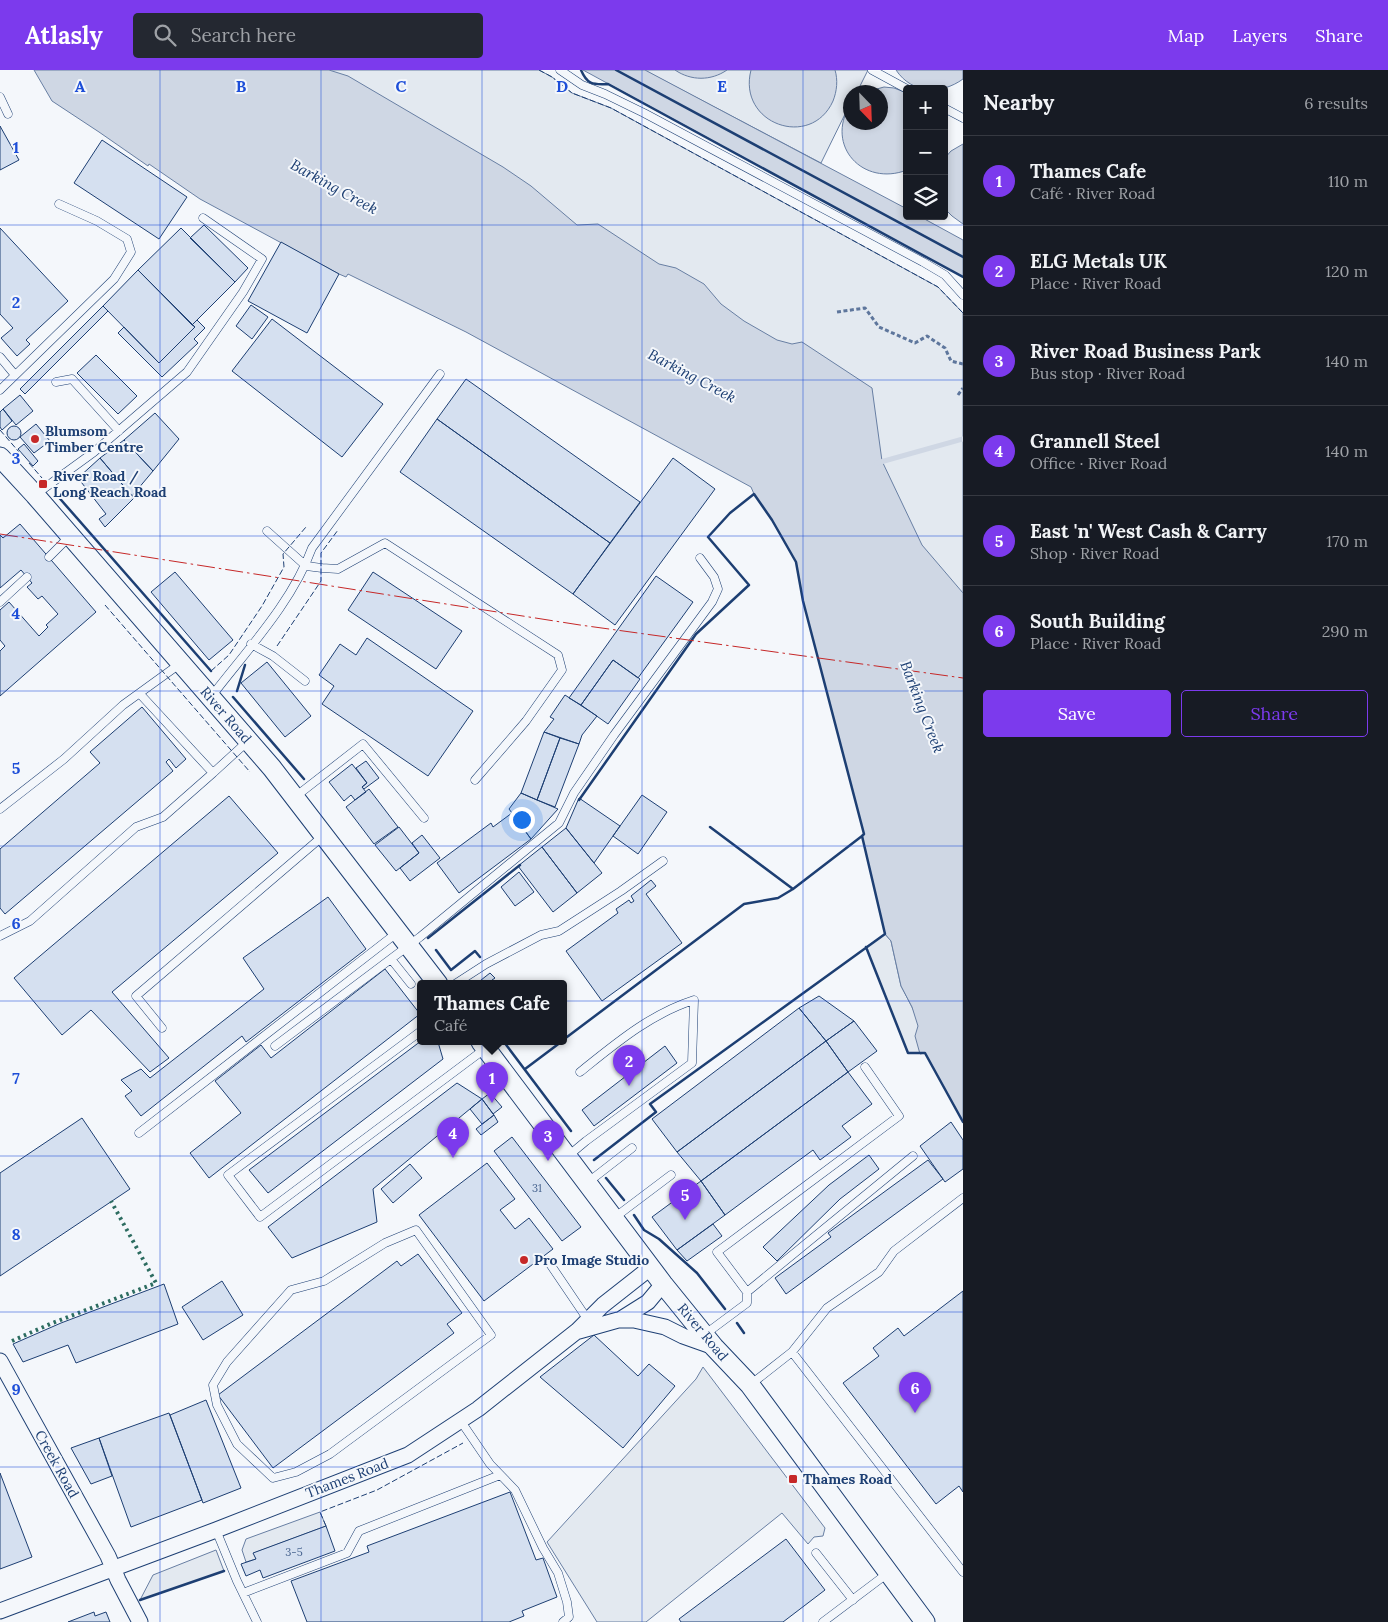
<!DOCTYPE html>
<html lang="en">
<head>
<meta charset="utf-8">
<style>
  :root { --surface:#171b24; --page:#242831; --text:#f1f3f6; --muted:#9ea1a6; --line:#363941; --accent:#7c3aed }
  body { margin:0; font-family:Lora,serif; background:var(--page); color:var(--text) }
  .controls { position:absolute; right:15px; top:15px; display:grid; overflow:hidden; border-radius:5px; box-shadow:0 2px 8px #0003 }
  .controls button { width:45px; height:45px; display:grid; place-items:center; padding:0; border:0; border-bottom:1px solid var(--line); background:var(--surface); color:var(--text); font:25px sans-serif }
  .compass { position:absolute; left:843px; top:15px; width:45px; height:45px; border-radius:50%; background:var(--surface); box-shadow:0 2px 8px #0003; rotate:157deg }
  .you { position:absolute; left:521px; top:749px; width:18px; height:18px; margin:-12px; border:4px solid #fff; border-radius:50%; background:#1a73e8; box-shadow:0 0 0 8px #1a73e833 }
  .badge { display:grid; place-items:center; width:32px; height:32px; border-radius:50%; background:var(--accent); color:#fff; font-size:16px; font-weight:700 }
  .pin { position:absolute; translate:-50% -41px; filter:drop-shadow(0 1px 2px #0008) }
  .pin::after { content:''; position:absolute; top:26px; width:18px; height:15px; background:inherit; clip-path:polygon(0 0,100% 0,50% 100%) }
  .popup { position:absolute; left:417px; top:910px; width:150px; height:65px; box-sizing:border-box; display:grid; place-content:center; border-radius:5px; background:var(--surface); filter:drop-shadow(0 1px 4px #0005); font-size:16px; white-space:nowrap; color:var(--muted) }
  .popup b { font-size:19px; color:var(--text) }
  .popup::after { content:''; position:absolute; left:50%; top:100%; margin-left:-10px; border:10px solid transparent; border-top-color:var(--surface) }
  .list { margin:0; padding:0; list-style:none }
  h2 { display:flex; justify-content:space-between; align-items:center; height:65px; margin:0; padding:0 20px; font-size:21px }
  h2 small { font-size:16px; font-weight:400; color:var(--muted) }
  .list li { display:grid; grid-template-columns:32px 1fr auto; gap:15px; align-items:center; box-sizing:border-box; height:90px; padding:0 20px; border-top:1px solid var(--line) }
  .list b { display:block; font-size:19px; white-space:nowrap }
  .list p { margin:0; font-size:16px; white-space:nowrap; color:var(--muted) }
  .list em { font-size:16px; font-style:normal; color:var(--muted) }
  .actions { display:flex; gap:10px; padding:15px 20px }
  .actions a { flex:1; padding:11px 0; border:1px solid var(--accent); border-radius:5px; text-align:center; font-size:18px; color:var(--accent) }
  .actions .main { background:var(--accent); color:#fff }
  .icon { flex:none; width:28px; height:28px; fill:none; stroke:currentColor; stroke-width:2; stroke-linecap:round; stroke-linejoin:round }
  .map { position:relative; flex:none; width:963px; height:1552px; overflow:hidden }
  header { display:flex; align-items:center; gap:30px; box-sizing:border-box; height:70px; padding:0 25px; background:var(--accent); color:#fff }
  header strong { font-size:24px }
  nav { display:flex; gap:28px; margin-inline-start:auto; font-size:18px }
  .search { width:350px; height:45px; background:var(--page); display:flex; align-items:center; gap:12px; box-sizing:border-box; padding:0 18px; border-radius:5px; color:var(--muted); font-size:19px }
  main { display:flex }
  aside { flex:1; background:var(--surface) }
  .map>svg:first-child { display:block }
  .green { fill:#e3e9f0; stroke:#687fa3 }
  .water { fill:#cfd7e4; stroke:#687fa3 }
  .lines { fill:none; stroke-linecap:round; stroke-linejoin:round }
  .stream { stroke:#cfd7e4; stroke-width:5 }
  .building { fill:#d5e0f0; stroke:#1d3f73 }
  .service-casing { stroke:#1d3f73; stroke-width:9 }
  .minor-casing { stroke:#1d3f73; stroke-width:17 }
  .tertiary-casing { stroke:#1d3f73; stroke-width:21 }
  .path { stroke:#5e769c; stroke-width:3; stroke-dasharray:4 2.5; stroke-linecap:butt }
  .service { stroke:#f4f7fb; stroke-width:8 }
  .minor { stroke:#f4f7fb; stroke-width:15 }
  .tertiary { stroke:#f4f7fb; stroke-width:19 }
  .hedge { stroke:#2c6c60; stroke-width:4; stroke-dasharray:2.5 4; stroke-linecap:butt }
  .fence { stroke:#1d3f73; stroke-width:1; stroke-dasharray:6 2.5; stroke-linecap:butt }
  .wall { stroke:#1d3f73; stroke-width:2.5 }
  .power { stroke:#c62828; stroke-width:1; stroke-dasharray:18 4 2.5 4; stroke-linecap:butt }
  .grid { fill:none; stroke:#1d4ed8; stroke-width:1; stroke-opacity:0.55 }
  .poi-dot { fill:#c62828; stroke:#f4f7fb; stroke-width:2 }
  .labels { text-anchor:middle; stroke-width:4; stroke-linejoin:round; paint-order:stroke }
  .number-label { font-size:11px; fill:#4b6792 }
  .poi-label { font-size:14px; font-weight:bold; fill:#1d3f73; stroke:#f4f7fb; text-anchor:start }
  .street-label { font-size:14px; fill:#1d3f73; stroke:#f4f7fb }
  .water-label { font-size:15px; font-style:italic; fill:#1d3f73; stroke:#f4f7fb }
  .grid-label { font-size:16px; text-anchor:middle; font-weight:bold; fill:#1d4ed8; stroke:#f4f7fb; stroke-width:4; stroke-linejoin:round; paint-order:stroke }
</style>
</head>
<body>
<header>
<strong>Atlasly</strong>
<div class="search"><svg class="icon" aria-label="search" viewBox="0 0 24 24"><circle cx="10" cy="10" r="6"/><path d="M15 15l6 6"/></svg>Search here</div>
<nav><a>Map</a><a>Layers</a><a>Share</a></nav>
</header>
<main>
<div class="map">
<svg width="963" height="1552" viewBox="0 0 963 1552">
  <rect width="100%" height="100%" fill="#f4f7fb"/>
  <path class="green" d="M288 0H539L552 7 572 23 611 38 938 217 963 243V577Z
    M644 0H868L857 22H851L850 34 821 93Z
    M885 864 891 871 901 916 912 937 963 1052 925 983H908L866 877Z
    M703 1297 825 1458 823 1466 814 1467 808 1474 782 1443 646 1552H597L547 1472 696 1309Z
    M320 1442 326 1456 254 1483 256 1489 246 1492 242 1480 246 1469Z
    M216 1480 224 1501 140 1530 153 1505Z"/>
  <path class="water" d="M34 0H329L348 6 503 97 531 116 577 155 598 154 659 194 676 198 704 214 721 234 744 251 777 270 792 274 802 272 872 318 882 391 922 475 963 523V1052L925 983 920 984 915 966 918 956 912 937 901 916 891 871 885 864 862 766 864 764 803 531 796 492 772 450 754 424 751 417 466 262 348 204 346 207 339 204 200 129 149 94 148 96 99 62 52 31Z
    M583 0H645L907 139V146H919L963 170V207Z
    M675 0H727C711 11 691 11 675 0Z
    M751 0H835C838 10 837 21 833 31 811 80 737 54 751 0Z
    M896 0H963V9C941 25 912 24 896 0Z
    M884 17 894 18 907 23V100C863 117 825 76 850 35L851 52H881V22H866Z
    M963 74V154L952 146 944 138V89L951 81Z"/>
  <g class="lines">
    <path class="stream" d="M877 393 963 369"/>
  </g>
  <path class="building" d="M0 56 19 90 0 100Z
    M102 70 187 127 159 169 74 113Z
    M204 155 248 198 235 212 190 168Z
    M0 158 68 231 26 270 30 274 17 286 1 268 13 258 0 244Z
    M181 158 235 212 192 255 138 200Z
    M281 172 339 204 307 263 248 231Z
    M138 200 195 257 159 293 103 236Z
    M251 235 268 247 252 269 236 256Z
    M103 236 108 241 25 324 20 319Z
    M272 249 383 334 342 387 232 301Z
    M197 250 205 258 194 269 198 273 162 307 118 263 124 257 159 293 195 257 192 255Z
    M96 285 137 326 118 344 77 303Z
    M466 309 640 432 610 473 437 349Z
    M20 325 33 341 16 355 3 339Z
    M3 339 12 351 2 360 0 357V342Z
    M155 343 179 369 153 401 124 370Z
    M437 349 610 473 573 524 400 402Z
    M36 354 50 371 34 383 20 367Z
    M7 363a7 7 0 1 1 14 0a7 7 0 1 1-14 0Z
    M124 370 153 401 132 426 100 388Z
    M24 374 38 391 33 396 18 379Z
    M100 388 134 428 105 457 99 449 106 444 78 408Z
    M673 388 715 419 615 555 573 524Z
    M20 454 96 542 0 626V581L5 576 0 570V540L9 532 39 566 48 557 46 555 58 544 42 526 38 529 27 517 32 513 21 500 0 518V465L3 468Z
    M175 502 233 570 209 590 151 522Z
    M373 502 462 561 436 599 348 540Z
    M656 506 693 532 638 608 613 590 581 635 569 628Z
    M367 568 473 641 428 706 322 634 334 616 319 605 340 574 356 585Z
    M613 590 640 609 608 654 581 635Z
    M267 592 311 646 285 667 241 613Z
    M565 625 597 646 582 665 579 674 544 662 554 649 550 647Z
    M142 637 186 689 176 698 169 689 166 692 173 701 5 844 0 838V779L100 693 90 682Z
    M544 662 560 668 537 730 521 723Z
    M560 668 579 674 555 737 537 730Z
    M366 691 379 708 364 719 362 717 367 713 356 698Z
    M352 694 367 713 362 717 366 722 355 730 351 725 344 731 329 712Z
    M369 719 398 757 374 774 346 737Z
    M521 723 558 739 531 769 509 739Z
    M642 725 667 742 638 784 613 766Z
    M229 726 278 783 112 922 169 988 150 1002 91 940 62 965 14 908Z
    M579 728 620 756 594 793 566 758Z
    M512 743 531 769 459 823 437 793 491 753 493 757Z
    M399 757 419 783 396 801 375 775Z
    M566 758 602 803 577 823 542 777Z
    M422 765 440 788 410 811 400 798 419 783 412 773Z
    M542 777 577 823 553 842 518 796Z
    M519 802 534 822 515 836 501 817Z
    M651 810 656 816 646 824 682 873 602 931 566 881 618 843 616 839 629 830 631 833 634 831 631 826Z
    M328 827 366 879 246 972 242 966 141 1046 125 1026 132 1021 121 1010 141 999 150 1008 264 919 243 888Z
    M385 899 420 944 209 1108 190 1083 241 1043 215 1011 261 975 271 988Z
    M490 903 495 908 492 910 495 914H476Z
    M819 926 854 951 826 971 799 938Z
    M799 938 826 971 677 1082 652 1049Z
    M854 951 877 981 848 1002 826 971Z
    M421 971 438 972 443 989 268 1123 249 1100Z
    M826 971 848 1002 701 1111 677 1082Z
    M665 976 677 993 594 1056 582 1040Z
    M848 1002 872 1034 842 1056 851 1067 820 1090 813 1080 725 1145 701 1111Z
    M457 1013 482 1029 373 1119 377 1152 292 1188 268 1157Z
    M490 1023 502 1037 493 1044 482 1029Z
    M482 1029 494 1045 482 1054 470 1039Z
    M494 1045 498 1052 481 1065 476 1059Z
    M82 1048 130 1119 0 1206V1103Z
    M951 1052 963 1070V1099L945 1112 920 1076Z
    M512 1067 581 1157 562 1171 494 1081Z
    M869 1085 879 1099 840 1129 777 1191 763 1177 829 1115Z
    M928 1090 943 1109 786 1224 775 1208 831 1167 828 1163Z
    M487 1093 515 1129 500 1140 515 1159 529 1148 553 1179 484 1231 419 1145Z
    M410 1094 422 1108 393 1133 381 1119Z
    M701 1111 725 1145 677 1180 652 1147Z
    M713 1154 722 1166 687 1191 677 1180Z
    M418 1184 462 1243 447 1254 454 1263 273 1398 218 1325 397 1191 401 1196Z
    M222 1211 243 1245 203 1270 182 1237Z
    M164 1214 178 1254 76 1293 68 1275 23 1292 13 1274 61 1253Z
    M963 1221V1422L959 1416 936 1434 843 1313 879 1286 873 1278 898 1258 904 1266Z
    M594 1265 638 1306 649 1294 675 1316 623 1378 540 1307Z
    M206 1330 241 1418 203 1433 170 1345Z
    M169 1343 202 1430 131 1457 99 1368Z
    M99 1368 112 1406 91 1414 71 1378Z
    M0 1403 32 1487 0 1499Z
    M510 1422 536 1490 543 1488 557 1527 522 1541 524 1546 509 1552H307L291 1511 369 1482 367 1476Z
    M326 1456 335 1481 263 1508 260 1500 246 1506 241 1494 256 1489 253 1483Z
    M786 1469 825 1520 783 1552H681L679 1549Z
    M94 1542 95 1546 106 1542 110 1552H68Z"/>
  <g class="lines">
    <g class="service-casing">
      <path id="service" d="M560 0 582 15 605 24 644 43 923 192 945 205 963 225
        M872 0 907 19
        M0 27 8 44
        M944 38 963 48
        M0 287 15 305
        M56 312 72 309 119 361
        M0 320 114 209 131 182 127 169 97 151 59 134
        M35 425 94 382 187 302 243 222 262 189 203 148
        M267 461 306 496 322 498 338 499 385 473 558 585 562 600 526 651 475 710
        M49 487 70 466
        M0 532 27 507
        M251 574 273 586 305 611
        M211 627C246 581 292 533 312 478L440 304
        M213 703 248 671
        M295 727 363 674 424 748
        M0 739 64 689 123 635 181 593
        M0 866 30 851 136 757 163 747 213 703 140 624
        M391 889 411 914
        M455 914 486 894 541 865 559 861 621 821 663 791
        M162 958 136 926 323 766
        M421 961 228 1105 260 1147 486 978
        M275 976 420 867 559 753 574 723 614 665 712 532 718 519 714 507 700 488
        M139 1063 398 862
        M568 1086 586 1071 692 993 694 930C650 944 615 974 580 1002
        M587 1113 632 1078
        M614 1148 671 1105
        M416 1160 491 1265 330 1384 296 1402 273 1408 237 1374 217 1335 213 1315 227 1292 291 1220 324 1211 385 1173Z
        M548 1191 588 1250
        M747 1222 913 1086
        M704 1265 747 1233V1222L717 1182 899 1046 865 997
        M792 1282 963 1502
        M750 1315 792 1282 827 1238 879 1202 894 1181 963 1128
        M460 1350 490 1394 515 1420 543 1478 558 1503 567 1532 569 1547 563 1552
        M216 1460 237 1511 257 1552
        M816 1483 853 1530
        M243 1523 347 1483 359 1461 500 1405
        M823 1552 888 1503"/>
    </g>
    <g class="minor-casing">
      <path id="minor" d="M621 1249 648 1232 663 1214
        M579 1261 618 1250H634L665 1257 683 1266 714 1277
        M0 1291 108 1486 118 1510 140 1552
        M0 1541 216 1460 408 1385 478 1339 577 1261 603 1235 650 1198"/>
    </g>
    <g class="tertiary-casing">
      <path id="tertiary" d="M0 387 35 425 272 698 438 914
        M481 972 663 1214 714 1277 750 1315 925 1552"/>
    </g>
    <path class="path" d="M837 242 865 238 879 257 915 273 927 266 945 278 951 291 963 294
      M958 325 963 318"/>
    <use href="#service" class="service"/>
    <use href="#minor" class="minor"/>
    <use href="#tertiary" class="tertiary"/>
    <path class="hedge" d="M12 1271 50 1254 156 1213 111 1131"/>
    <path class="fence" d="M539 0 552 7 572 23 611 38 938 217 963 243
      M0 360 19 382
      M29 393 42 408
      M105 535 250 702
      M277 576 321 511V483L338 460
      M211 601 229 585 262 536 284 497 283 484 306 457
      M326 1456 320 1442 377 1420 463 1373"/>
    <path class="wall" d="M581 0C587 14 592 15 608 14L963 207
      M616 0 963 187
      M55 423 211 601
      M237 621 245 595
      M233 627 304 709
      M579 730 696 564 749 515 708 467 730 443 754 424 772 450 796 492 803 531 864 764 862 766 885 864 650 1034 656 1042 594 1090
      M710 757 793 819
      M428 868 520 795
      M866 877 908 983H925L963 1052
      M436 880 451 900 475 881 480 887
      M563 970 744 834 778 828 793 819 862 766
      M504 972 571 1061
      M525 999 561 972
      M606 1108 624 1130
      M634 1145 644 1160 659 1169 697 1203 725 1239
      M737 1253 744 1263
      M140 1530 224 1501"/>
    <path class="power" d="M0 464 580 555 963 608"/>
  </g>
  <path class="grid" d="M160 0V1552M321 0V1552M482 0V1552M642 0V1552M803 0V1552M0 155H963M0 310H963M0 466H963M0 621H963M0 776H963M0 931H963M0 1086H963M0 1242H963M0 1397H963"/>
  <g class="poi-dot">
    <circle cx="35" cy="369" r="5"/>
    <rect x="38" y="409" width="10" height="10" rx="2.5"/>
    <circle cx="524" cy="1190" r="5"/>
    <rect x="788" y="1404" width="10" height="10" rx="2.5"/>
  </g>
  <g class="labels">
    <g class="number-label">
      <text x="537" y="1122">31</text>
      <text x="294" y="1486">3-5</text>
    </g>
    <g class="poi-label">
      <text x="45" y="366">Blumsom<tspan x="45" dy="16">Timber Centre</tspan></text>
      <text x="53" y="411">River Road /<tspan x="53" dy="16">Long Reach Road</tspan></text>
      <text x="534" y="1195">Pro Image Studio</text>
      <text x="803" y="1414">Thames Road</text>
    </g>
    <g class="street-label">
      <text transform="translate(226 645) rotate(49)" y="5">River Road</text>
      <text transform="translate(703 1262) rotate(50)" y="5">River Road</text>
      <text transform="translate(57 1394) rotate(61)" y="5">Creek Road</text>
      <text transform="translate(347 1408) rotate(-21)" y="5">Thames Road</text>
    </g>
    <g class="water-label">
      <text transform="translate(334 117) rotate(29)" y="5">Barking Creek</text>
      <text transform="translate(692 306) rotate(28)" y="5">Barking Creek</text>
      <text transform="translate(922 637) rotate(69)" y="5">Barking Creek</text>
    </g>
  </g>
  <g class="grid-label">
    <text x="80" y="22">A</text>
    <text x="241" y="22">B</text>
    <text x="401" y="22">C</text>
    <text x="562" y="22">D</text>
    <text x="722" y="22">E</text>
    <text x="16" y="83">1</text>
    <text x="16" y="238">2</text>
    <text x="16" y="394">3</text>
    <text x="16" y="549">4</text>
    <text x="16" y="704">5</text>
    <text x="16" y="859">6</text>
    <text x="16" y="1014">7</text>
    <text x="16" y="1170">8</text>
    <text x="16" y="1325">9</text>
  </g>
</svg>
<div class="controls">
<button>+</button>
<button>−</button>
<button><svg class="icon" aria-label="layers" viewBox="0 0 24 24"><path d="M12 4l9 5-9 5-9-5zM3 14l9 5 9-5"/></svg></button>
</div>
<svg class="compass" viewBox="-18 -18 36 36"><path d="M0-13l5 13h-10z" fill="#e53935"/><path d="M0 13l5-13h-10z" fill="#9ea1a6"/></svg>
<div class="you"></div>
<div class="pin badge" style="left:492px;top:1033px">1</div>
<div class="popup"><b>Thames Cafe</b>Café</div>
<div class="pin badge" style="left:629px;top:1016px">2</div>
<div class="pin badge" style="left:548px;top:1091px">3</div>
<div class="pin badge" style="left:453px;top:1088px">4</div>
<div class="pin badge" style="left:685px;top:1150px">5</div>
<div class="pin badge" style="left:915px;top:1343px">6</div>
</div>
<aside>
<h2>Nearby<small>6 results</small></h2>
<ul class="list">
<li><span class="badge">1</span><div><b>Thames Cafe</b><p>Café · River Road</p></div><em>110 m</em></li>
<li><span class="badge">2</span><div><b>ELG Metals UK</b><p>Place · River Road</p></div><em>120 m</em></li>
<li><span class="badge">3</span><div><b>River Road Business Park</b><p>Bus stop · River Road</p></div><em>140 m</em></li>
<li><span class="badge">4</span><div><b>Grannell Steel</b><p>Office · River Road</p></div><em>140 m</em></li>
<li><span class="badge">5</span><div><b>East 'n' West Cash &amp; Carry</b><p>Shop · River Road</p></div><em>170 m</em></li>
<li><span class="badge">6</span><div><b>South Building</b><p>Place · River Road</p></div><em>290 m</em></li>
</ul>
<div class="actions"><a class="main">Save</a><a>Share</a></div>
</aside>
</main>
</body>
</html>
